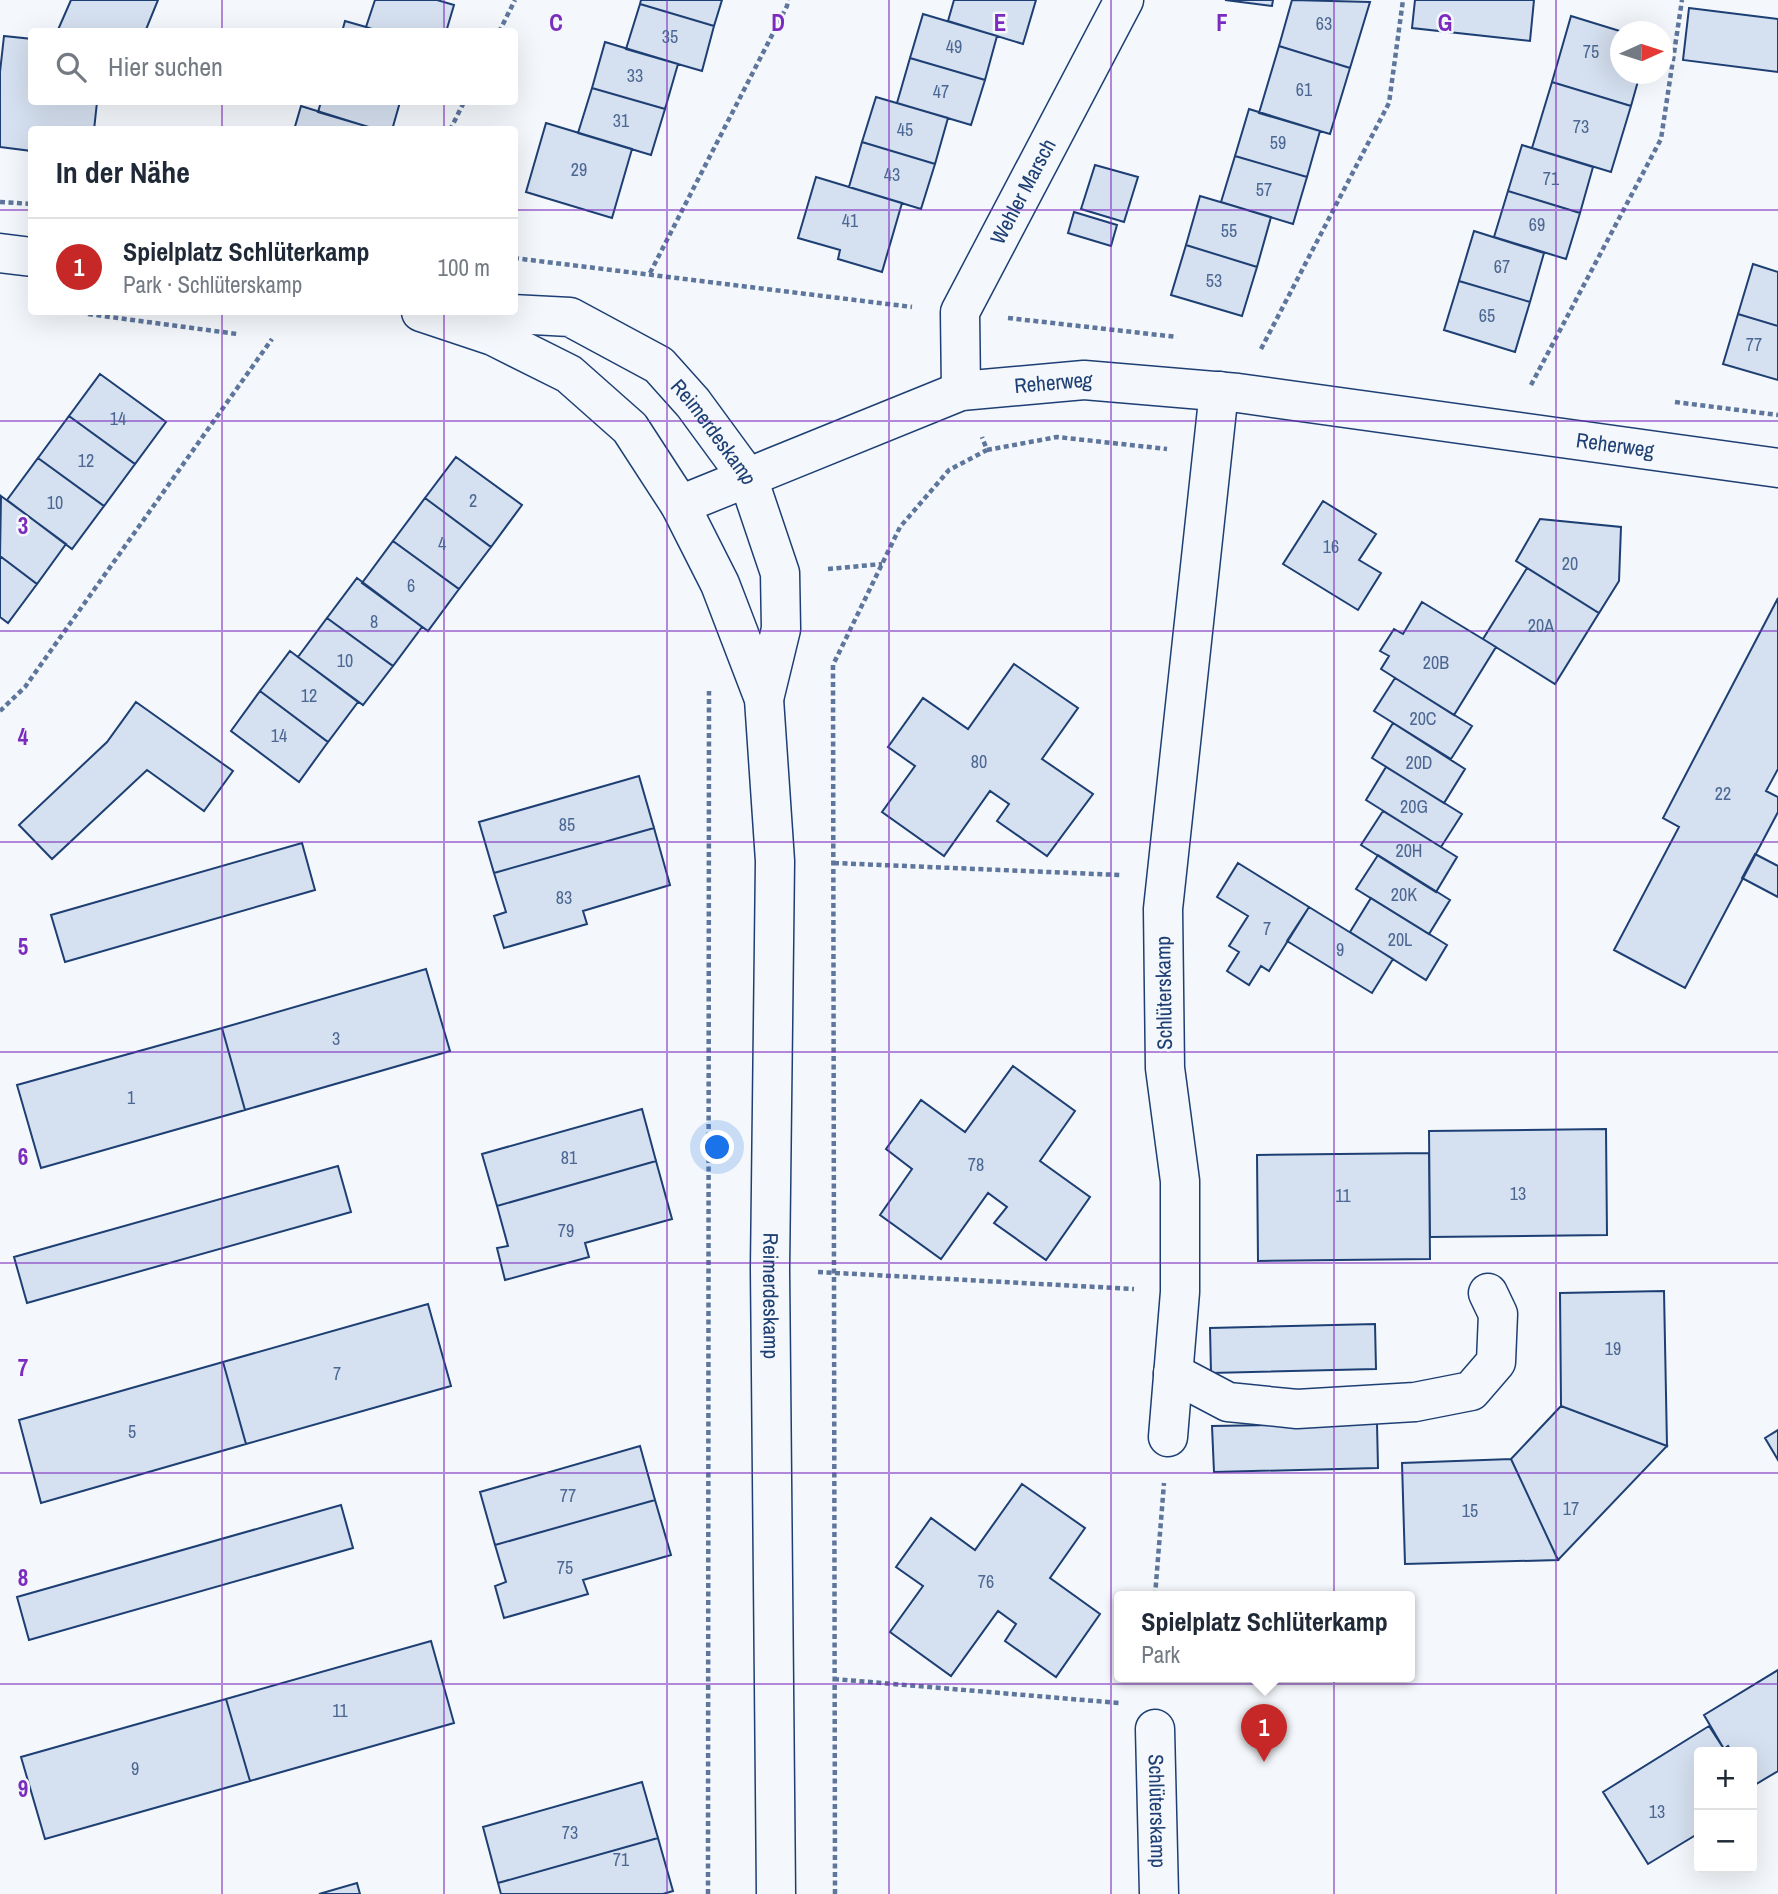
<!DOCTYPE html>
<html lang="de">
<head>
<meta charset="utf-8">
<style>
  :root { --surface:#fff; --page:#f6f6f7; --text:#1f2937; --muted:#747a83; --line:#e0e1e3; --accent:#c62828 }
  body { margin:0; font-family:"Archivo Narrow",sans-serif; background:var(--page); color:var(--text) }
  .controls { position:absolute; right:21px; bottom:21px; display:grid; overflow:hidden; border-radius:7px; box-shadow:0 7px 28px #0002 }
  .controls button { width:63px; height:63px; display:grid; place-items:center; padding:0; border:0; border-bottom:2px solid var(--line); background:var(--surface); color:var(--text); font:35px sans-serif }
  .compass { position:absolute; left:1610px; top:21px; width:63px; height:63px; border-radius:50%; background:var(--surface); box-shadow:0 7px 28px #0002; rotate:87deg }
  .you { position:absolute; left:718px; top:1148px; width:24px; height:24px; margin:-18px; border:5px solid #fff; border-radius:50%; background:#1a73e8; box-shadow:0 0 0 10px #1a73e833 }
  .badge { display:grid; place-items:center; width:46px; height:46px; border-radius:50%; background:var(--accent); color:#fff; font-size:23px; font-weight:700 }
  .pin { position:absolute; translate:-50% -58px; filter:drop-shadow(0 2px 4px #0008) }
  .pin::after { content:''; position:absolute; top:37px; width:24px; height:21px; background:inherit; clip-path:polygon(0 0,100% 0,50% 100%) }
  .popup { position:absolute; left:1114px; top:1591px; width:301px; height:91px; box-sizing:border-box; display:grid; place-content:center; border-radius:7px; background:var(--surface); filter:drop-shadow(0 2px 5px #0005); font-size:23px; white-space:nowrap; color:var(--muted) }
  .popup b { font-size:26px; color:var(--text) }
  .popup::after { content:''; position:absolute; left:50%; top:100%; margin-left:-14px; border:14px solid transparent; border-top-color:var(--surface) }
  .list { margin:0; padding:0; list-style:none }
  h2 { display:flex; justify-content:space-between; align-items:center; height:91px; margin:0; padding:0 28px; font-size:30px }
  h2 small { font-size:23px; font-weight:400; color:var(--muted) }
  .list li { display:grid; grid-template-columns:46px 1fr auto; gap:21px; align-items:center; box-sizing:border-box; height:98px; padding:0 28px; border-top:2px solid var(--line) }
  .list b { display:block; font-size:26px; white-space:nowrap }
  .list p { margin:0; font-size:23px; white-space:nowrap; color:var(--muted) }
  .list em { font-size:23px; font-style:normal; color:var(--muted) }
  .icon { flex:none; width:38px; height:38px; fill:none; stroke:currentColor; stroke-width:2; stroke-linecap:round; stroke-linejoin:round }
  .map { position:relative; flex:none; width:1778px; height:1894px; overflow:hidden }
  .search { position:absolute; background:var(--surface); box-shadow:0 7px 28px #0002; left:28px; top:28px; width:490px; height:77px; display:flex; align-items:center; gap:18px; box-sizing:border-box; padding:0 24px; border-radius:7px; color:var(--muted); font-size:26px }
  .panel { position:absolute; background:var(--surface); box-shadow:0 7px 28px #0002; left:28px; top:126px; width:490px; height:189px; border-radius:7px }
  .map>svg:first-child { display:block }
  .building { fill:#d5e0f0; stroke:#1d3f73; stroke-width:2 }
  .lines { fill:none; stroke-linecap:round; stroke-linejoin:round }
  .minor-casing { stroke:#1d3f73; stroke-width:41 }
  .major-casing { stroke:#1d3f73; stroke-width:41 }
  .path { stroke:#5e769c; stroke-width:4.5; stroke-dasharray:5 3.5; stroke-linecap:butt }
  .minor { stroke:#f4f7fb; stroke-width:38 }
  .major { stroke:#f4f7fb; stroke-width:38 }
  .grid { fill:none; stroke:#7b2cbf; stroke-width:2; stroke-opacity:0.55 }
  .labels { text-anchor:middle; stroke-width:5; stroke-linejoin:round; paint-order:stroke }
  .number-label { font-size:18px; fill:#4b6792 }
  .street-label { font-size:21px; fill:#1d3f73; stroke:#f4f7fb }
  .grid-label { font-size:23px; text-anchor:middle; font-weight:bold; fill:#7b2cbf; stroke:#f4f7fb; stroke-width:5; stroke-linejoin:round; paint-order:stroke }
</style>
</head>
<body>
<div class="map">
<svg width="1778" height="1894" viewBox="0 0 1778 1894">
  <rect width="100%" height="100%" fill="#f4f7fb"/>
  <path class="building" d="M71 0H158L145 32H57Z
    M375 0H437L454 5 446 32H381L366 27Z
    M641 0H722L714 26 640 4Z
    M954 0H1036L1023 44 948 21Z
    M1225 0H1273L1272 6Z
    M1292 0 1370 2 1350 68 1279 46Z
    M1415 0H1534L1530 41 1412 28Z
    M640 4 714 26 702 71 626 49Z
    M1689 8 1778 19V72L1683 60Z
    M923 14 997 36 985 80 910 58Z
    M1571 16 1623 32H1620V74H1640L1631 106 1552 82Z
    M345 21 366 27 381 32H342Z
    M4 36 32 39V102H97L94 130H32V151L0 147V72Z
    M605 42 678 64 665 109 592 88Z
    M1279 46 1350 68 1330 134 1259 113Z
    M910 58 985 80 971 125 897 103Z
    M1552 82 1631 106 1611 172 1532 148Z
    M592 88 665 109 651 155 578 133Z
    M876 97 948 118 935 164 862 142Z
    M321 102H400L392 130H379L318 112Z
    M301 106 372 128 371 130H294Z
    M1249 109 1320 131 1307 177 1235 156Z
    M546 123 632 149 612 218 526 192Z
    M862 142 935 164 921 209 849 187Z
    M1522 145 1593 167 1580 213 1508 191Z
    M1235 156 1307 177 1293 224 1221 202Z
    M1095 165 1138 177 1124 222 1081 209Z
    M816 177 902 203 882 272 838 259 840 250 798 238Z
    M1508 191 1580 213 1566 259 1494 237Z
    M1200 196 1271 217 1257 267 1186 245Z
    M1074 212 1117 225 1111 246 1068 233Z
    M1474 231 1544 253 1530 302 1459 281Z
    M1186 245 1257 267 1242 316 1171 295Z
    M1753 264 1778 272V326L1738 314Z
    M1459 281 1530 302 1515 352 1444 330Z
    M1738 314 1778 326V380L1723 364Z
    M100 374 166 422 135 464 69 416Z
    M69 416 135 464 104 506 38 458Z
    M456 457 522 505 491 547 425 498Z
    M38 458 104 506 72 549 7 500Z
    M1 496 66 544 37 584 0 556Z
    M425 498 491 547 459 589 393 541Z
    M1323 501 1376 534 1359 560 1381 573 1358 610 1283 564Z
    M1540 519 1621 527 1619 581 1599 613 1516 561Z
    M393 541 459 589 428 631 362 583Z
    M0 556 37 584 8 623 0 617Z
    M1527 568 1599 613 1555 684 1483 639Z
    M357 578 422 627 393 666 327 618Z
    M1778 598V769L1766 791 1778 797V812L1685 988 1614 950 1679 827 1663 818Z
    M1422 602 1496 647 1454 715 1381 669 1389 656 1380 651 1394 629 1403 634Z
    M327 618 393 666 363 705 298 657Z
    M290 651 358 702 328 742 260 691Z
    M1014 664 1078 708 1042 759 1093 794 1047 856 997 821 1009 804 990 791 944 856 882 812 915 766 888 747 923 698 968 729Z
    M1395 678 1472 726 1451 759 1374 711Z
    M260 691 328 742 299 782 231 731Z
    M136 702 233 771 204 811 147 770 52 859 19 825 107 742Z
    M1393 723 1465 769 1444 803 1372 758Z
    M1386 767 1462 814 1441 847 1366 800Z
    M639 776 654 828 494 873 479 822Z
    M1383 811 1457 857 1436 892 1361 845Z
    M654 828 670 885 583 911 587 924 504 948 494 916 506 912 494 873Z
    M302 843 315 890 65 962 51 915Z
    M1755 854 1778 866V897L1742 878Z
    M1378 855 1450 900 1429 934 1356 889Z
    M1238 863 1309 907 1269 971 1261 966 1249 985 1227 971 1239 952 1229 946 1248 916 1217 897Z
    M1371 898 1447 945 1426 980 1350 932Z
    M1309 907 1393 959 1372 993 1287 941Z
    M426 969 450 1051 245 1110 222 1028Z
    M222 1028 245 1110 41 1168 17 1085Z
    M1013 1066 1075 1111 1040 1161 1090 1197 1046 1260 994 1223 1007 1207 988 1193 941 1259 880 1215 912 1169 886 1149 921 1100 965 1132Z
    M642 1109 656 1161 497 1206 482 1154Z
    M1606 1129 1607 1235 1430 1237 1429 1131Z
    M1429 1153 1430 1259 1258 1261 1257 1155Z
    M656 1161 672 1219 585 1243 589 1257 505 1280 497 1248 508 1246 497 1206Z
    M338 1166 351 1212 27 1303 14 1257Z
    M1664 1291 1667 1446 1561 1406 1560 1293Z
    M428 1304 451 1386 246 1444 223 1362Z
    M1375 1324 1376 1369 1211 1373 1210 1328Z
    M223 1362 246 1444 41 1503 19 1420Z
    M1561 1406 1667 1446 1558 1560 1511 1459Z
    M1377 1423 1378 1468 1214 1472 1212 1426Z
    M1778 1430V1460L1765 1438Z
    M640 1446 655 1500 495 1545 480 1492Z
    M1511 1459 1558 1560 1405 1564 1402 1463Z
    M1022 1484 1085 1528 1050 1578 1100 1614 1056 1677 1005 1641 1016 1624 998 1611 951 1676 890 1632 923 1586 896 1567 931 1518 975 1550Z
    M655 1500 671 1555 583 1580 588 1594 504 1618 495 1586 506 1582 495 1545Z
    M341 1505 353 1548 29 1640 17 1597Z
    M431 1641 454 1723 250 1781 226 1699Z
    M1778 1670V1771L1753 1786 1752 1752H1732L1728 1746 1724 1749 1704 1715Z
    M226 1699 250 1781 45 1839 21 1757Z
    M1709 1726 1724 1749 1728 1746 1732 1752H1699V1833L1648 1864 1603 1792Z
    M642 1782 658 1838 498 1883 483 1827Z
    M658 1838 673 1891 663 1894H501L498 1883Z
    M357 1883 360 1894H319Z"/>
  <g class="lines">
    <g class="minor-casing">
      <g id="minor">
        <path id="s1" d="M961 391 960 312 1124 0"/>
        <path id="s2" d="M680 505 961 391 1084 380 1238 393 1778 468"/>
        <path d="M1173 1373 1228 1402 1297 1409 1415 1402 1471 1391 1496 1362 1498 1314 1488 1293"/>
        <path d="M1168 1437 1180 1292V1181L1165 1068 1163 909 1219 391"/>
        <path id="s3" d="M1155 1729 1159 1894"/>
      </g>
    </g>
    <g class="major-casing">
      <g id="major">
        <path d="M0 253 32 257"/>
        <path id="s4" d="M421 312 493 336 569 374 630 428 680 505 720 584 764 699 775 861 770 1269 776 1894"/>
        <path id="s5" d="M473 312 570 317 659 365 693 403 748 478 780 573 781 629 764 699"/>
      </g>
    </g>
    <path class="path" d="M499 32 515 0
      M450 130 464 102
      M0 202 32 204
      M514 258 912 307
      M650 273 787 6 788 0
      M88 314 237 334
      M1008 318 1177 337
      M1261 349 1389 103 1403 0
      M1531 385 1661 139 1682 0
      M1675 402 1778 415
      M987 450 1057 437 1167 449
      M828 569 882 564
      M0 711 25 687 272 339
      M834 863 1120 875
      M818 1272 1134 1289
      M1155 1596 1164 1483
      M834 1679 1119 1703
      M708 1894 709 691
      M835 1894 833 665 900 527 949 470 987 450 982 437"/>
    <use href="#minor" class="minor"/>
    <use href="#major" class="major"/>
  </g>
  <path class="grid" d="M222 0V32M444 0V32M667 0V1894M889 0V1894M1111 0V1894M1334 0V1894M1556 0V1894M222 102V130M444 102V130M0 210H32M514 210H1778M222 312V1894M444 312V1894M0 421H1778M0 631H1778M0 842H1778M0 1052H1778M0 1263H1778M0 1473H1778M0 1684H1778"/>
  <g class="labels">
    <g class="number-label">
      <text x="1324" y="30">63</text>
      <text x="670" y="43">35</text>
      <text x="954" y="53">49</text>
      <text x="1591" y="58">75</text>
      <text x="635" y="82">33</text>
      <text x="1304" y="96">61</text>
      <text x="941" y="98">47</text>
      <text x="621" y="127">31</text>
      <text x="1581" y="133">73</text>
      <text x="905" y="136">45</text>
      <text x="1278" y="149">59</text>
      <text x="579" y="176">29</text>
      <text x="892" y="181">43</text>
      <text x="1551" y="185">71</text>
      <text x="1264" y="196">57</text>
      <text x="850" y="227">41</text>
      <text x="1537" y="231">69</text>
      <text x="1229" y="237">55</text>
      <text x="1502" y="273">67</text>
      <text x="1214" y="287">53</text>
      <text x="1487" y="322">65</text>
      <text x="1754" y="351">77</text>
      <text x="118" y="425">14</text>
      <text x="86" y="467">12</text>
      <text x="473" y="507">2</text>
      <text x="55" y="509">10</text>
      <text x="442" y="550">4</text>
      <text x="1331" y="553">16</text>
      <text x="1570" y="570">20</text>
      <text x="411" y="592">6</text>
      <text x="374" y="628">8</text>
      <text x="1541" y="632">20A</text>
      <text x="345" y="667">10</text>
      <text x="1436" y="669">20B</text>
      <text x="309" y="702">12</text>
      <text x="1423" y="725">20C</text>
      <text x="279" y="742">14</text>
      <text x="979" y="768">80</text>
      <text x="1419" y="769">20D</text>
      <text x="1723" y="800">22</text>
      <text x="1414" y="813">20G</text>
      <text x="567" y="831">85</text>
      <text x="1409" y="857">20H</text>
      <text x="1404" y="901">20K</text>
      <text x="564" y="904">83</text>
      <text x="1267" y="935">7</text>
      <text x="1400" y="946">20L</text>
      <text x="1340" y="956">9</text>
      <text x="336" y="1045">3</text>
      <text x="131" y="1104">1</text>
      <text x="569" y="1164">81</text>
      <text x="976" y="1171">78</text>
      <text x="1518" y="1200">13</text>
      <text x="1343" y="1202">11</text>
      <text x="566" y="1237">79</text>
      <text x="1613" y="1355">19</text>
      <text x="337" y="1380">7</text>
      <text x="132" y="1438">5</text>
      <text x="568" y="1502">77</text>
      <text x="1571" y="1515">17</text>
      <text x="1470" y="1517">15</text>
      <text x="565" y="1574">75</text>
      <text x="986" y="1588">76</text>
      <text x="340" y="1717">11</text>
      <text x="135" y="1775">9</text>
      <text x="1657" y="1818">13</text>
      <text x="570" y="1839">73</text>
      <text x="621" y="1866">71</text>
    </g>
    <g class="street-label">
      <text dy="7" stroke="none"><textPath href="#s1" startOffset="215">Wehler Marsch</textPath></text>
      <text dy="7" stroke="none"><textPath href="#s2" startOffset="396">Reherweg</textPath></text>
      <text dy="7" stroke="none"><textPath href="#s5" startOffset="285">Reimerdeskamp</textPath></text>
      <text dy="7" stroke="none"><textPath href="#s2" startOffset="962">Reherweg</textPath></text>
      <text transform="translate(1164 993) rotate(-91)" y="7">Schlüterskamp</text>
      <text dy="7" stroke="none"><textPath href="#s4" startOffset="1143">Reimerdeskamp</textPath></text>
      <text dy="7" stroke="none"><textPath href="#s3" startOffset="82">Schlüterskamp</textPath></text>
    </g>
  </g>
  <g class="grid-label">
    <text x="556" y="31">C</text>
    <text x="778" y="31">D</text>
    <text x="1000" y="31">E</text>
    <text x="1222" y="31">F</text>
    <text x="1445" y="31">G</text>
    <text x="23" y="534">3</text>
    <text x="23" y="745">4</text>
    <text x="23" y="955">5</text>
    <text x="23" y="1165">6</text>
    <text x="23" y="1376">7</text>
    <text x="23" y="1586">8</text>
    <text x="23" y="1797">9</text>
  </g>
</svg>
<div class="controls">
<button>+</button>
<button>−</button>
</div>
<svg class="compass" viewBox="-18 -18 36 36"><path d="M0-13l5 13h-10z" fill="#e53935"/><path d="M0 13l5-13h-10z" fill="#747a83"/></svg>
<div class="you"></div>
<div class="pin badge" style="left:1264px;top:1762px">1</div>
<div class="popup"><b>Spielplatz Schlüterkamp</b>Park</div>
<div class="search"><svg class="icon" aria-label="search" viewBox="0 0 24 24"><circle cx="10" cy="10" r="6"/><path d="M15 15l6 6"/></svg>Hier suchen</div>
<section class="panel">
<h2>In der Nähe<small></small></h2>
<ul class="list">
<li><span class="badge">1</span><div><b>Spielplatz Schlüterkamp</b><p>Park · Schlüterskamp</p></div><em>100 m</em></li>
</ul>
</section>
</div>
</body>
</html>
